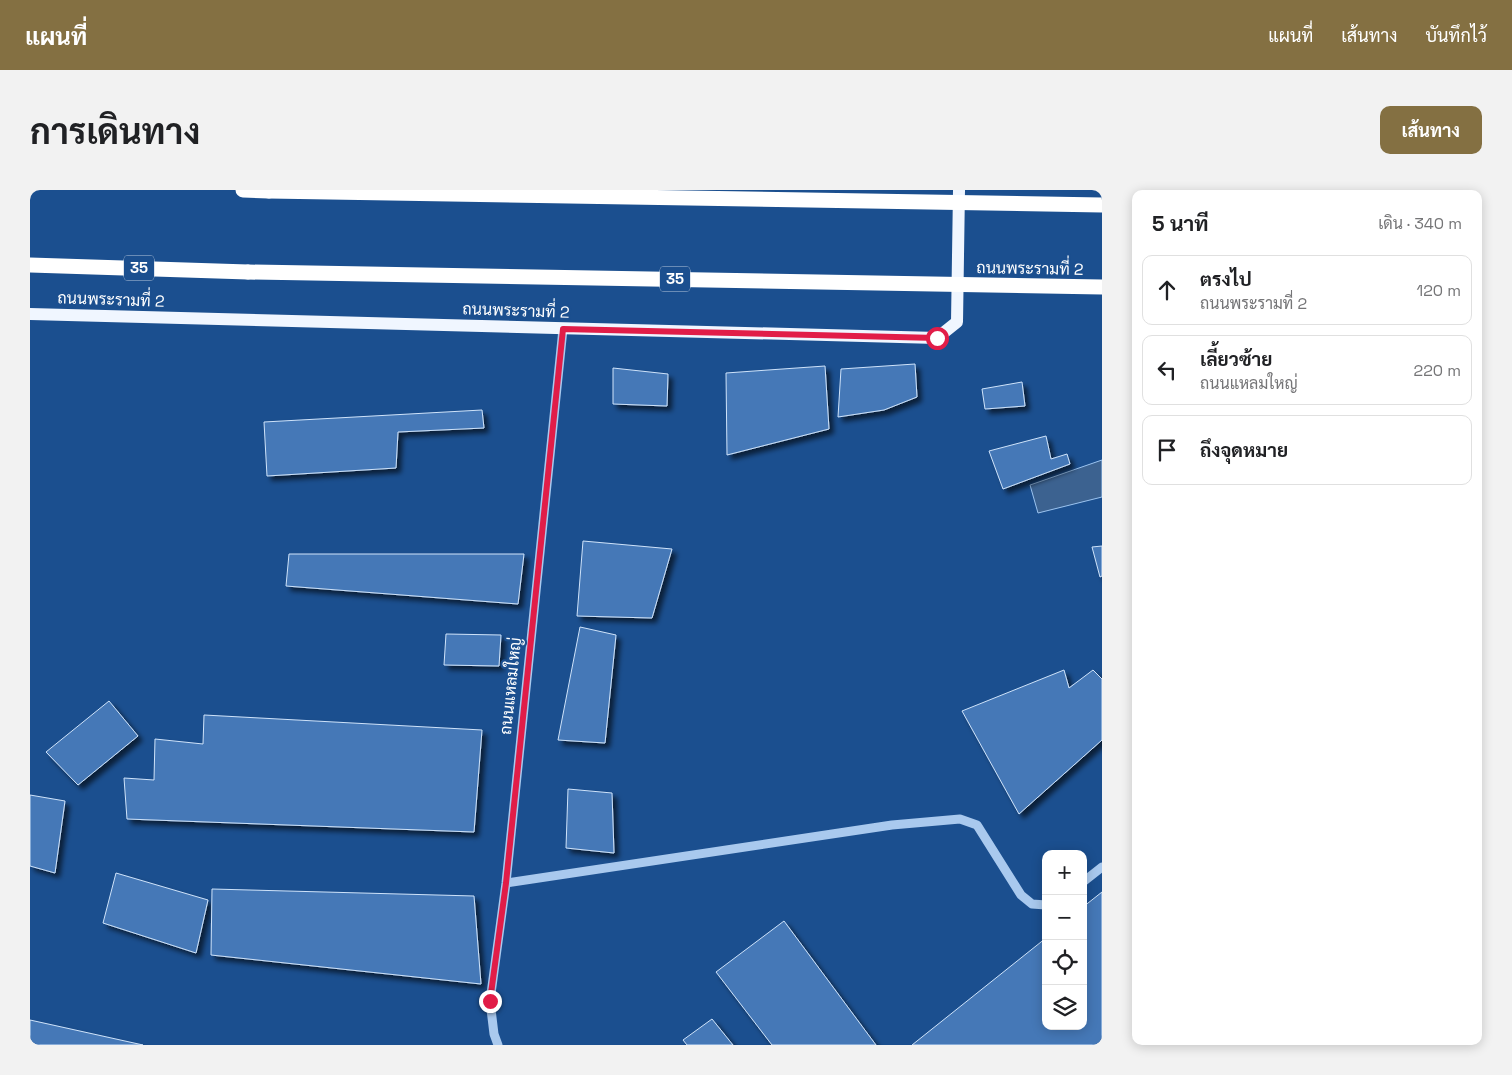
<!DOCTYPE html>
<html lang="th">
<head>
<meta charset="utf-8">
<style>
  :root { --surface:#fff; --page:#f2f2f2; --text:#202124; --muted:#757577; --line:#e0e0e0; --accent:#847042 }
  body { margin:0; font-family:"Space Grotesk",Sarabun,sans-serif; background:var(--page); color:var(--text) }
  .controls { position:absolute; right:15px; bottom:15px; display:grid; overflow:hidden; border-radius:10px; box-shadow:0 2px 12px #0003 }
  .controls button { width:45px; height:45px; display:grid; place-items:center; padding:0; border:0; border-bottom:1px solid var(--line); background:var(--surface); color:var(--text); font:25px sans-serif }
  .stop { position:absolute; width:15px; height:15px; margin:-11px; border:4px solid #e11d48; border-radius:50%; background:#fff }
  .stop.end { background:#e11d48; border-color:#fff; box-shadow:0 1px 5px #0008 }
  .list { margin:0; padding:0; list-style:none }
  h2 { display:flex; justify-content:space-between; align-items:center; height:65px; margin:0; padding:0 20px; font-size:21px }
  h2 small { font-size:16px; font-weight:400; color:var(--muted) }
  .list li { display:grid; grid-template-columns:32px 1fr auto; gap:15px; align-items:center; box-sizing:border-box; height:70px; margin:0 10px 10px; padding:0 10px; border:1px solid var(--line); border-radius:10px }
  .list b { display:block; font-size:19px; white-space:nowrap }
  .list p { margin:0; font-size:16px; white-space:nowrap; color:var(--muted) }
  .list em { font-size:16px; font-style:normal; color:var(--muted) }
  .icon { flex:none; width:28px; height:28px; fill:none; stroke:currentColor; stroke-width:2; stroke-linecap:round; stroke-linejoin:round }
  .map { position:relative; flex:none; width:1072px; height:855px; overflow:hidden; border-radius:10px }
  header { display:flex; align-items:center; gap:30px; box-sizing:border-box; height:70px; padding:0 25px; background:var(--accent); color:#fff }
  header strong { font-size:24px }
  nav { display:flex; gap:28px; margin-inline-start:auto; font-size:18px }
  .intro { display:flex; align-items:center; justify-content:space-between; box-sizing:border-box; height:120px; padding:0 30px }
  h1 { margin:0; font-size:35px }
  .button { padding:12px 22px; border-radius:10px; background:var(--accent); color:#fff; font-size:18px; font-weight:700 }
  main { display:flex; gap:30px; padding:0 30px }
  aside { flex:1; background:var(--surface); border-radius:10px; box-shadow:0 2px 12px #0003 }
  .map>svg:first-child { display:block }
  .water { fill:#3c6290; stroke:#9cc4f0 }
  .building { fill:#4478b7; stroke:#cfe3fa; filter:url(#shadow) }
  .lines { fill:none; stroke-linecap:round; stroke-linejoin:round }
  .minor { stroke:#a9c9ee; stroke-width:9 }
  .major { stroke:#f0f6ff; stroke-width:12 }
  .highway { stroke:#fff; stroke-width:15 }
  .highway-bridge { stroke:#fff; stroke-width:15 }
  .route { stroke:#e11d48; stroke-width:6 }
  .labels { text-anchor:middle; stroke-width:4.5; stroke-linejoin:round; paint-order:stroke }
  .shield { fill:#1b4f8f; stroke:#bbcadd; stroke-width:1 }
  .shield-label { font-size:15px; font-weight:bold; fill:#fff }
  .street-label { font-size:16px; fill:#fff; stroke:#1b4f8f }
</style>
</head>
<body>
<header>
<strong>แผนที่</strong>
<nav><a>แผนที่</a><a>เส้นทาง</a><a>บันทึกไว้</a></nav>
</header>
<div class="intro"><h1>การเดินทาง</h1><a class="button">เส้นทาง</a></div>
<main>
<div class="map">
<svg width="1072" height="855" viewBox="0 0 1072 855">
  <defs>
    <filter id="shadow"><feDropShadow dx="4.5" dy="4.5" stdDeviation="2.5" flood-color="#0009"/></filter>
  </defs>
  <rect width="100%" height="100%" fill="#1b4f8f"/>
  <path class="water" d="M1072 270V307L1008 323 1000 295Z"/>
  <path class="building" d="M885 174 887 207 854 220 808 227 811 179Z
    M795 176 799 239 697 265 696 183Z
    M583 178 638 184 637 216 583 214Z
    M992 192 995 216 955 219 952 199Z
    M452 220 454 238 368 242 366 278 237 286 234 232Z
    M1016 246 1021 269 1037 264 1040 274 973 299 959 261Z
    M553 351 642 359 622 428 547 426Z
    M1072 356V386L1070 387 1062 357Z
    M259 364H494L488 414 256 396Z
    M550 437 586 445 575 553 528 550Z
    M416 444 471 445 469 476 414 475Z
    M1034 480 1039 498 1063 480 1072 489V550L989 624 932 521Z
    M79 511 108 546 48 595 16 562Z
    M174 525 452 540 444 642 97 629 94 588 124 590 125 549 173 554Z
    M538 599 582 603 584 663 536 658Z
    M0 605 35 611 25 683 0 676Z
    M86 683 178 710 166 763 73 733Z
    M182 699 444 706 451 794 181 765Z
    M1072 702V855H882L1016 748V836H1053V717Z
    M754 731 846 855H742L686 782Z
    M682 829 703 855H657L653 850Z
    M0 830 113 855H0Z"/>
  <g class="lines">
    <path class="minor" d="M1053 692 1072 677
      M476 693 862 635 930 629 947 635 991 705 1002 714 1016 715
      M468 855 464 844 460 811 476 693 533 139"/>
    <path class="major" d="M0 124 907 148 927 132 929 0"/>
    <path class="highway" d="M213 0 239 1
      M0 75 218 82"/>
    <path class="highway-bridge" d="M239 1 1072 15
      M218 82 1072 97"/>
  </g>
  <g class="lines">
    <path class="route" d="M460 811 476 693 533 139 907 148"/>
  </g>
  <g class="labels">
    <g class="shield">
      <rect x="94" y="65.5" width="30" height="25" rx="4"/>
      <rect x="630" y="76.5" width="30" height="25" rx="4"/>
    </g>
    <g class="shield-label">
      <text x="109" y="83">35</text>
      <text x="645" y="94">35</text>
    </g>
    <g class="street-label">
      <text transform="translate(1000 78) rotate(1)" y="6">ถนนพระรามที่ 2</text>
      <text transform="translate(81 109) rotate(2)" y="6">ถนนพระรามที่ 2</text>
      <text transform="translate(486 120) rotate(2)" y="6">ถนนพระรามที่ 2</text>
      <text transform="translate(480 496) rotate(-84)" y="6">ถนนแหลมใหญ่</text>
    </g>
  </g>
</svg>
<div class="controls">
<button>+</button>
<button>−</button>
<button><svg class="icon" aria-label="locate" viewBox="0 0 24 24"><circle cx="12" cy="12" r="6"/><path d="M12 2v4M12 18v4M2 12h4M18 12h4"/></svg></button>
<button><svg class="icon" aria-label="layers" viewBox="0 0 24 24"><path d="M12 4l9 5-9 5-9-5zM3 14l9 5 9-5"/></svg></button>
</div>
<div class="stop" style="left:907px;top:148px"></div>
<div class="stop end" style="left:460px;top:811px"></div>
</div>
<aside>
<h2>5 นาที<small>เดิน · 340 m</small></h2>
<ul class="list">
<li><svg class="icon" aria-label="ahead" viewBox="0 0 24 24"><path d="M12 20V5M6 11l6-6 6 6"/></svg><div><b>ตรงไป</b><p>ถนนพระรามที่ 2</p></div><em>120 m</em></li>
<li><svg class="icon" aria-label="left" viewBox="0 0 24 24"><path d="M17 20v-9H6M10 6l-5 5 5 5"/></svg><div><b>เลี้ยวซ้าย</b><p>ถนนแหลมใหญ่</p></div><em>220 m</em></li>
<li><svg class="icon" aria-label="arrive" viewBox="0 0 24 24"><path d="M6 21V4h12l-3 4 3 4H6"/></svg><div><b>ถึงจุดหมาย</b></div></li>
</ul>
</aside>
</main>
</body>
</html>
